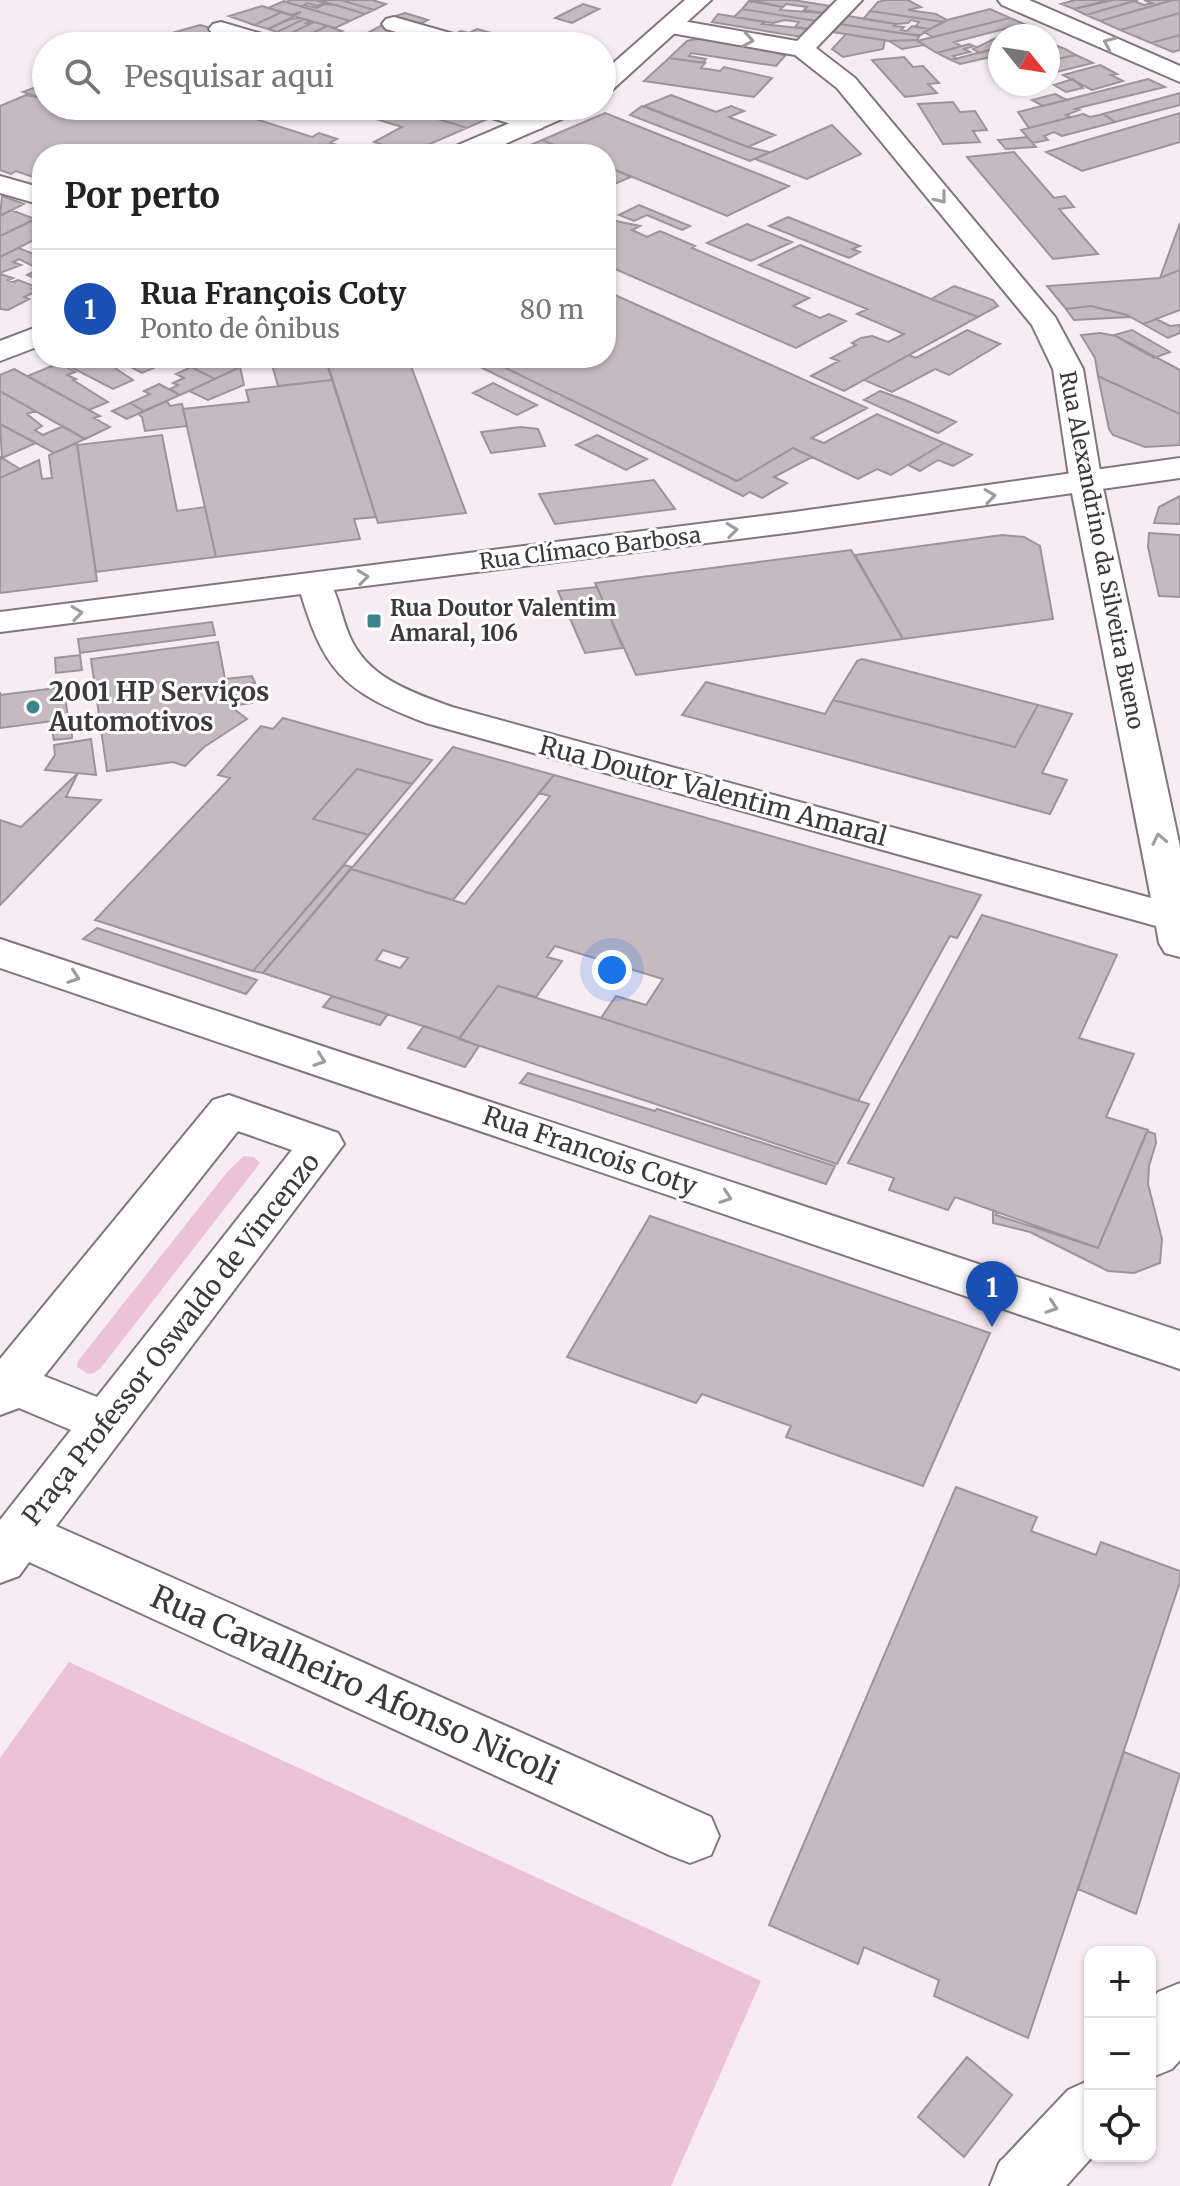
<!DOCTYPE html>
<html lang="pt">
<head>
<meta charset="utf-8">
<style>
  :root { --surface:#fff; --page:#f2f2f2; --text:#222; --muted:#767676; --line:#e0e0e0; --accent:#2563eb }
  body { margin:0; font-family:Merriweather,serif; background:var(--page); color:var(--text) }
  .controls { position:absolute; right:24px; bottom:24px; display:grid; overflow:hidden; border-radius:16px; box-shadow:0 2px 6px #0004 }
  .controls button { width:72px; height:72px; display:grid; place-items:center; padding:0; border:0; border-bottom:2px solid var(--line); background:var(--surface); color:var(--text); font:40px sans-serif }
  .compass { position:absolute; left:988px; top:24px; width:72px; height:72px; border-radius:50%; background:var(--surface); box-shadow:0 2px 6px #0004; rotate:120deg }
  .you { position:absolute; left:612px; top:970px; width:28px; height:28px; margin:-20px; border:6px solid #fff; border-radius:50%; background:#1a73e8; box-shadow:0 0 0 12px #1a73e833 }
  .badge { display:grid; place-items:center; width:52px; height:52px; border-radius:50%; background:var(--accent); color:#fff; font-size:26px; font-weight:700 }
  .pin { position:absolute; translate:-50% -66px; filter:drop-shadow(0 2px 4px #0008) }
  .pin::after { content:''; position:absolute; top:42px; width:28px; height:24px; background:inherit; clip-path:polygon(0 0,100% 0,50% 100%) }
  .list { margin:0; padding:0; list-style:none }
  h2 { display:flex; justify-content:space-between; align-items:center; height:104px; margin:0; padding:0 32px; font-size:34px }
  h2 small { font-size:26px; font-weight:400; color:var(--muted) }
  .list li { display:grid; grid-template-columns:52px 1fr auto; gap:24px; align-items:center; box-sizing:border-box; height:120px; padding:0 32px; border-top:2px solid var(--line) }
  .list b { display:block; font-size:30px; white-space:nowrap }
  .list p { margin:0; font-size:26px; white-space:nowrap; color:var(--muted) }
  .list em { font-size:26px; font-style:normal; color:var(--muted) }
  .icon { flex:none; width:44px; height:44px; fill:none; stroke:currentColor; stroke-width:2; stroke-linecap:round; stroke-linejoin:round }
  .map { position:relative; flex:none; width:1180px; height:2186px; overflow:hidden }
  .search { position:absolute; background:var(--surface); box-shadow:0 2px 6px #0004; left:32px; top:32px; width:584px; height:88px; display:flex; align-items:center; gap:20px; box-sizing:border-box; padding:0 28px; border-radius:44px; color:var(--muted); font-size:30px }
  .panel { position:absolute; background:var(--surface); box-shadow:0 2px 6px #0004; left:32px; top:144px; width:584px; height:224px; border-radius:32px }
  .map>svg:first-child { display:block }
  .green { fill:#ecc2d7 }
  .building { fill:#c6bac0; stroke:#9e9398; stroke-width:2; fill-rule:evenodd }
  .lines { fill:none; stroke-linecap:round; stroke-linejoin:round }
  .minor-casing { stroke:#81767b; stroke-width:4 }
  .tertiary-casing { stroke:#81767b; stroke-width:4 }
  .secondary-casing { stroke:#81767b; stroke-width:4 }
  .minor { fill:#fff; fill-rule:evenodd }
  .tertiary { fill:#fff; fill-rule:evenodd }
  .secondary { fill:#fff; fill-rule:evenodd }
  .oneway { stroke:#9e9c9d }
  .poi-dot { fill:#3e848f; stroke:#fff; stroke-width:3 }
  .labels { text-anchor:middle; stroke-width:6; stroke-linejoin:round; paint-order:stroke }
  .far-street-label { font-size:22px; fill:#3d393b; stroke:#fff }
  .far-poi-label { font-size:22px; font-weight:bold; fill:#3d393b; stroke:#fff; text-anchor:start }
  .poi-label { font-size:26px; font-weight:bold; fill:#3d393b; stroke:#fff; text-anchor:start }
  .street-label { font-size:26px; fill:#3d393b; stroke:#fff }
  .near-street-label { font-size:32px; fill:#3d393b; stroke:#fff }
</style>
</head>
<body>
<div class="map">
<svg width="1180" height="2186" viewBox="0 0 1180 2186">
  <rect width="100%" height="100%" fill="#f8ecf2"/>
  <path class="green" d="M244 1156 254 1157 260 1163 100 1369 94 1373 88 1374 77 1367 78 1361 228 1171Z
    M69 1662 761 1981 671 2186H0V1758Z"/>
  <path class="building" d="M290 0H315L325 3 317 6 308 3 304 5 317 8 325 4 336 5 365 14 350 21 286 2Z
    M318 0H341L374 10 365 14Z
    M341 0H372L386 4 374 10Z
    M751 0H793L830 6 823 13 804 10 807 7 786 4 783 7Z
    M886 0H908L921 7 908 10 936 14 947 20 944 22 870 11 878 2Z
    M1075 0H1103L1105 1 1074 9 1061 4Z
    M1113 0H1138L1086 15 1074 9Z
    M1144 0H1173L1100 21 1086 15 1134 1 1144 5 1152 3Z
    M1173 0H1180V13L1120 30 1100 21Z
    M284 1 286 2 350 21 335 28 293 16 301 12 290 15 268 8Z
    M749 1 783 7 780 10 823 13 816 21 742 9Z
    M583 4 599 9 572 23 555 18Z
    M262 6 282 12 254 25 229 16Z
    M742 9 816 21 808 29 795 27 799 22 785 20 773 23 734 17Z
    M990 9 1010 18 933 37 924 32 947 20Z
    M870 11 944 22 930 29 915 27 919 22 911 20 908 23 896 24 863 19Z
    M282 12 295 16 268 29 254 25Z
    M405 13 428 20 415 26 389 18Z
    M1180 13V35L1151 43 1120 30Z
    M718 14 765 22 762 24 808 29 801 37 712 22Z
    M848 16 896 24 894 26 904 27 901 30 907 31 912 26 930 29 919 36 840 24Z
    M300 18 304 19 277 32 268 29 290 19Z
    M1010 18 1024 24 954 42 961 46 937 53 917 41Z
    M304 19 311 21 306 23 310 24 287 35 277 32Z
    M314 22 327 26 300 39 287 35Z
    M384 24 409 32 387 43 362 36Z
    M840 24 907 34 920 35 917 40 889 41 833 32Z
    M200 25 221 31 193 44 176 39 182 36 172 33Z
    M327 26 342 31 337 33 348 36 327 46 300 39Z
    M477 29 516 40 504 46H487L450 36 461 31 469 33Z
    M1034 29 1048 35 1001 36 1011 35Z
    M221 31 244 38 227 46 193 44Z
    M409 32 434 39 419 46 387 43Z
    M846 34 885 40 883 49 843 57 832 49Z
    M1180 35V50L1173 52 1151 43Z
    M360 36H362L397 46H357L366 42 353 38Z
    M1000 36V47L980 53 973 49Z
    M700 38 770 50 785 56 776 66 691 53 689 56 706 59 703 63 669 58 687 41Z
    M917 40 924 45 902 49 889 41Z
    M969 44 974 46 964 49 970 52 953 56 957 59 951 60 937 53Z
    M1055 45 1065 49 1076 55 1048 61V47Z
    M1000 47V55L960 64 951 60Z
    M1076 55 1093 63 1048 74V61Z
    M904 57 913 67 923 66 939 83 928 84 937 93 905 97 872 60Z
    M669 58 705 63 701 68 720 71 724 67 772 78 754 97 644 81Z
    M1100 65 1117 74 1111 75 1123 81 1092 90 1063 75Z
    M1073 79 1083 88 1066 92 1054 85Z
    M1148 79 1165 87 1078 108 1075 109 1079 110 1066 115 1071 117 1029 128 1018 112Z
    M44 84 46 106H215L312 137 319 133 337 139 330 143 338 145 321 154H42V180L16 171 11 174 0 170V106L26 95 42 98 23 92Z
    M1180 93V105L1115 122 1103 114Z
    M1055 94 1067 100 1043 106 1032 100Z
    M671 95 716 112 731 106 744 111 729 117 775 135 748 147 644 106Z
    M953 102 960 112 975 111 987 130 973 131 980 142 943 144 918 104Z
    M334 106H396L467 128 409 153 374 142 402 127Z
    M396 106H471L499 114 467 128Z
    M642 106 748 147 769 152 750 161 630 115Z
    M605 113 738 166 789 186 727 216 606 166V154H576L542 140Z
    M1180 113V142L1082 171 1046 152Z
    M1083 114 1090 117 1104 114 1115 122 1062 136 1054 132 1044 136 1048 140 1033 143 1021 130Z
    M832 125 861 154 807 179 755 159Z
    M1027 137 1036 147 1006 149 998 140Z
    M542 140 576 154H509Z
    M1014 152 1054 198 1065 196 1074 207 1059 209 1098 254 1053 259 967 157Z
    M607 166 631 177 607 187Z
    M2 196 24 204 0 216Z
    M639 205 690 226 682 230 647 215 634 221 619 215Z
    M11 210 35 219 0 236V216Z
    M42 216V236L0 257V236Z
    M788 217 860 246 852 249 860 252 849 258 769 226Z
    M606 219 640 226 632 230 647 237 660 231 695 246 692 248 809 298 793 306 820 318 829 314 846 321 796 348 606 265Z
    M1180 223V270L1160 278Z
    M747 224 792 242 751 261 707 243Z
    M800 245 931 299 978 317 844 391 811 376 839 361 831 358 856 345 852 343 861 338 872 336 888 342 904 334 857 314 867 309 759 265Z
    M18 248 42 257V281L27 275 39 269 19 259 13 262 21 265 0 273V257Z
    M1180 270V310L1143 324 1127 315 1091 306 1066 309 1047 286 1160 278Z
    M0 274 13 278 8 280 13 282 18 280 37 287 32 289 37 291 24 297 29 299 8 310 0 309Z
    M954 286 993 300 998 306 978 317 931 299Z
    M606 291 867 408 811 438 824 443 877 414 944 443 891 475 877 469 858 479 793 448 737 481 485 358H606Z
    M1091 306 1127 315 1129 317 1074 320 1066 309Z
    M1156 319 1170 326 1180 325V333L1168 338 1143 324Z
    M967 330 1000 344 949 375 935 369 892 392 864 380 909 355 916 358Z
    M1132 330 1170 352 1154 358 1114 335Z
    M1100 333 1116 336 1180 370V414L1098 376 1095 358 1081 335Z
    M66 358H100L133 380 113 389 59 361Z
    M114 358H156L165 363 142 373Z
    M193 358H211L208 359 218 365 231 358H259L215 379 191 367 201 362Z
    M270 358H325L332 380 278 386Z
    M325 358H374L375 360 328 365Z
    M408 358 466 513 378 523 328 365Z
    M462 358H485L737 481 793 448 812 457 774 477 787 483 762 498 750 492 743 496Z
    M59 363 75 372 67 375 76 379 73 380 108 402 89 410 28 376Z
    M191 367 215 379 180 395 170 389 178 385 173 383 184 378 176 374Z
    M240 367 244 385 208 400 189 391Z
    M14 369 100 416 94 418 110 427 85 439 0 391V375Z
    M1098 376 1180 414V445L1145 447 1113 435 1109 429Z
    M332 380 376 517 354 519 360 539 216 557 183 409 249 402 246 390Z
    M493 383 537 405 517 415 473 393Z
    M159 384 180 395 144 411 130 403 150 394 144 391Z
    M0 391 35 411 27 414 42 426 35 430 43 435 63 426 85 439 54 453 0 424Z
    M880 391 905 400 956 422 938 433 864 400Z
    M167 401 170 406 182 404 187 426 145 431 142 417 138 414Z
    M130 403 144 411 127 419 112 411Z
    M0 424 36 443 2 458Z
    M521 427 538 429 545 446 491 453 481 432Z
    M162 435 177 511 205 507 216 557 96 572 77 445Z
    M597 435 647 459 626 470 576 445Z
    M77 443 97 581 0 593V478L39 460 42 479 52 478 49 455Z
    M944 443 972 455 953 466 938 460 920 471 908 465Z
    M0 457 2 458 20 469 0 478Z
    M654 480 675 509 555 524 539 494Z
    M1180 496V524L1154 523 1159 507Z
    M1149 533 1180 535V597L1159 596 1148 547Z
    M1002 535 1024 537 1040 546 1053 619 903 639 855 555Z
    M851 550 903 639 636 675 595 583Z
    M597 587 623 648 585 653 558 591Z
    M212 622 215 635 80 653 78 639Z
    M218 642 225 679 252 676 255 683 245 684 252 703 230 706 247 719 204 747 185 766 173 762 107 771 91 659Z
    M80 655 82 670 56 673 55 658Z
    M862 659 1038 705 1015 747 833 700 857 661Z
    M706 682 825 714 833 700 1015 747 1038 705 1072 714 1042 773 1067 780 1050 814 682 715Z
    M64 687 68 719 0 728V692V695Z
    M283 718 432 760 412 784 357 769 313 819 369 835 253 971 95 920 230 778 218 775 261 726 273 729Z
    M72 729V738L54 740 52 731Z
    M91 739 96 775 45 770 55 755 54 745Z
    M453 747 554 775 453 900 351 869Z
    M357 769 412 784 369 835 313 819Z
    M78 773 66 797 101 800 0 905V820L21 827Z
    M554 775 981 895 957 938 950 936 858 1101 601 1018 616 996 646 1005 663 979 555 946 547 957 562 961 536 997 498 986 459 1038 263 973 351 869 465 904 550 796 539 793ZM383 950 408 958 400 968 376 960Z
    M344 865 352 867 263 973 253 971Z
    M982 915 1117 955 1079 1038 1134 1054 1106 1117 1148 1130 1098 1248 955 1197 948 1210 889 1190 894 1178 848 1163Z
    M97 928 257 980 246 994 83 939Z
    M498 986 601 1018 869 1104 837 1164 459 1039Z
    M332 996 388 1014 380 1025 323 1007Z
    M424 1026 459 1038 479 1046 465 1067 408 1048Z
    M528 1073 655 1111 657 1109 835 1166 826 1184 520 1083Z
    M1147 1131 1155 1134 1156 1143 1149 1166 1148 1184 1162 1239 1160 1263 1134 1273 1108 1271 1030 1232 993 1223V1210L997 1212 996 1215 1098 1248Z
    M650 1216 990 1333 923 1486 786 1437 791 1426 702 1394 696 1403 567 1357Z
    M956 1487 1037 1517 1031 1531 1096 1555 1101 1542 1180 1571V1582L1028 2038 934 1996 939 1980 864 1947 858 1964 769 1925Z
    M1124 1752 1180 1774 1136 1914 1078 1889Z
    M967 2057 1012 2095 964 2157 918 2117Z"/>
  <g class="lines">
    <g class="minor-casing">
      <path id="minor" d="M837 0H862L816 48 855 78 1055 317 1083 369 1102 483 1180 847V957L1165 953 1159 943 1156 926 426 723C342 691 323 671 298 584L303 577 315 574 327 577C338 593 341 616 349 635 367 678 411 692 452 707L1151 898 1070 483 1053 369 1032 325 837 88 795 55 671 33 663 31 659 26 663 21 671 19 797 41Z
        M998 0H1029L1180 66V82L1002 5Z
        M394 17 478 41 482 46H444L386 29 382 24 386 19Z
        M221 22 286 41 290 46H253L213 34 209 29 213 24Z
        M466 106C488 106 532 104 546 123L542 128 533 131 470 111Z
        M0 176 42 188V205L0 193Z
        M0 939 1180 1331V1369L0 968Z
        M229 1095 338 1133 344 1144 56 1526 711 1817 719 1836 711 1855 690 1863 669 1855 29 1562 19 1576 0 1583V1520L71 1430 19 1408 0 1415V1359L213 1100ZM238 1131 292 1150 97 1397 44 1376Z
        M1180 1983V2060L1172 2069 1150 2078V2001L1158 1992Z
        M1090 2080V2156H1093L1066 2186H990L999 2163 1068 2090Z"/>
    </g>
    <g class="tertiary-casing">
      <path id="tertiary" d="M1024 2151 1047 2160 1058 2186H993L1001 2160Z"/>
    </g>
    <g class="secondary-casing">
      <path id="secondary" d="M685 0H711L611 91 602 93V73Z
        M550 106H584L580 111 482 154H447L451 148Z
        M42 325V345L0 361V341Z
        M1180 458V478L794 532 0 632V612L794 512Z"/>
    </g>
    <use href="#minor" class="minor"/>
    <use href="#tertiary" class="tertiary"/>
    <use href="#secondary" class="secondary"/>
  </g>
  <defs><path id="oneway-chevron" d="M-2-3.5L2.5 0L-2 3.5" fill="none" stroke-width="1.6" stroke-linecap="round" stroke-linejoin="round" transform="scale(2)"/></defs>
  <g class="oneway">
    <use href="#oneway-chevron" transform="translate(748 40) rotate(10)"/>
    <use href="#oneway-chevron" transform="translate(1109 43) rotate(-156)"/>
    <use href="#oneway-chevron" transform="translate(941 198) rotate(51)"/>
    <use href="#oneway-chevron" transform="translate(990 496) rotate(-8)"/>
    <use href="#oneway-chevron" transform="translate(732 530) rotate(-7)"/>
    <use href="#oneway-chevron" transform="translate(363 577) rotate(-7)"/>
    <use href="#oneway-chevron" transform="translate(77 613) rotate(-7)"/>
    <use href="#oneway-chevron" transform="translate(1159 839) rotate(-102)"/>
    <use href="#oneway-chevron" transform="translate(74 977) rotate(19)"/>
    <use href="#oneway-chevron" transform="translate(320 1060) rotate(19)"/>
    <use href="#oneway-chevron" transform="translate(726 1197) rotate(19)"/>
    <use href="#oneway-chevron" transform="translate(1052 1307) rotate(19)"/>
  </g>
  <g class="poi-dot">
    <rect x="366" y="613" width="16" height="16" rx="4"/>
    <circle cx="33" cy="707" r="8"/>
  </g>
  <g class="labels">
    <g class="far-street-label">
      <text transform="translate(590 548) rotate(-7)" y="8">Rua Clímaco Barbosa</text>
      <text transform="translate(1102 550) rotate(79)" y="8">Rua Alexandrino da Silveira Bueno</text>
    </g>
    <g class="far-poi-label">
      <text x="390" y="616">Rua Doutor Valentim<tspan x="390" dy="25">Amaral, 106</tspan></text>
    </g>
    <g class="poi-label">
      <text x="49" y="701">2001 HP Serviços<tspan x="49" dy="30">Automotivos</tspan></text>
    </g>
    <g class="street-label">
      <text transform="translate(713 791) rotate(15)" y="9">Rua Doutor Valentim Amaral</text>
      <text transform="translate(590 1151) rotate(19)" y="9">Rua Francois Coty</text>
      <text transform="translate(171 1339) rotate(-52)" y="9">Praça Professor Oswaldo de Vincenzo</text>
    </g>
    <g class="near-street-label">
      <text transform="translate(355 1685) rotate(24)" y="11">Rua Cavalheiro Afonso Nicoli</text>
    </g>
  </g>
</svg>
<div class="controls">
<button>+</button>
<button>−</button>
<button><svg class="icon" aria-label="locate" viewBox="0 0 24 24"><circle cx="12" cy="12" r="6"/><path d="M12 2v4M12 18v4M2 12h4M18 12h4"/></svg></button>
</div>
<svg class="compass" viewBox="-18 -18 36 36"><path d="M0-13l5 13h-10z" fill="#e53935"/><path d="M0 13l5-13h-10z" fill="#767676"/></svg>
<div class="you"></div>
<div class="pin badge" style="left:992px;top:1327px;background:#1a4fb4">1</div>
<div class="search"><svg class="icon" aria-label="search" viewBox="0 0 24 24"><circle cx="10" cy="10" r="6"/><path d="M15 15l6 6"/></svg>Pesquisar aqui</div>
<section class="panel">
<h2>Por perto<small></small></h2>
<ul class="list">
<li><span class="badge" style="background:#1a4fb4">1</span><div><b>Rua François Coty</b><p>Ponto de ônibus</p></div><em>80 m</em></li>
</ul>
</section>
</div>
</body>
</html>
